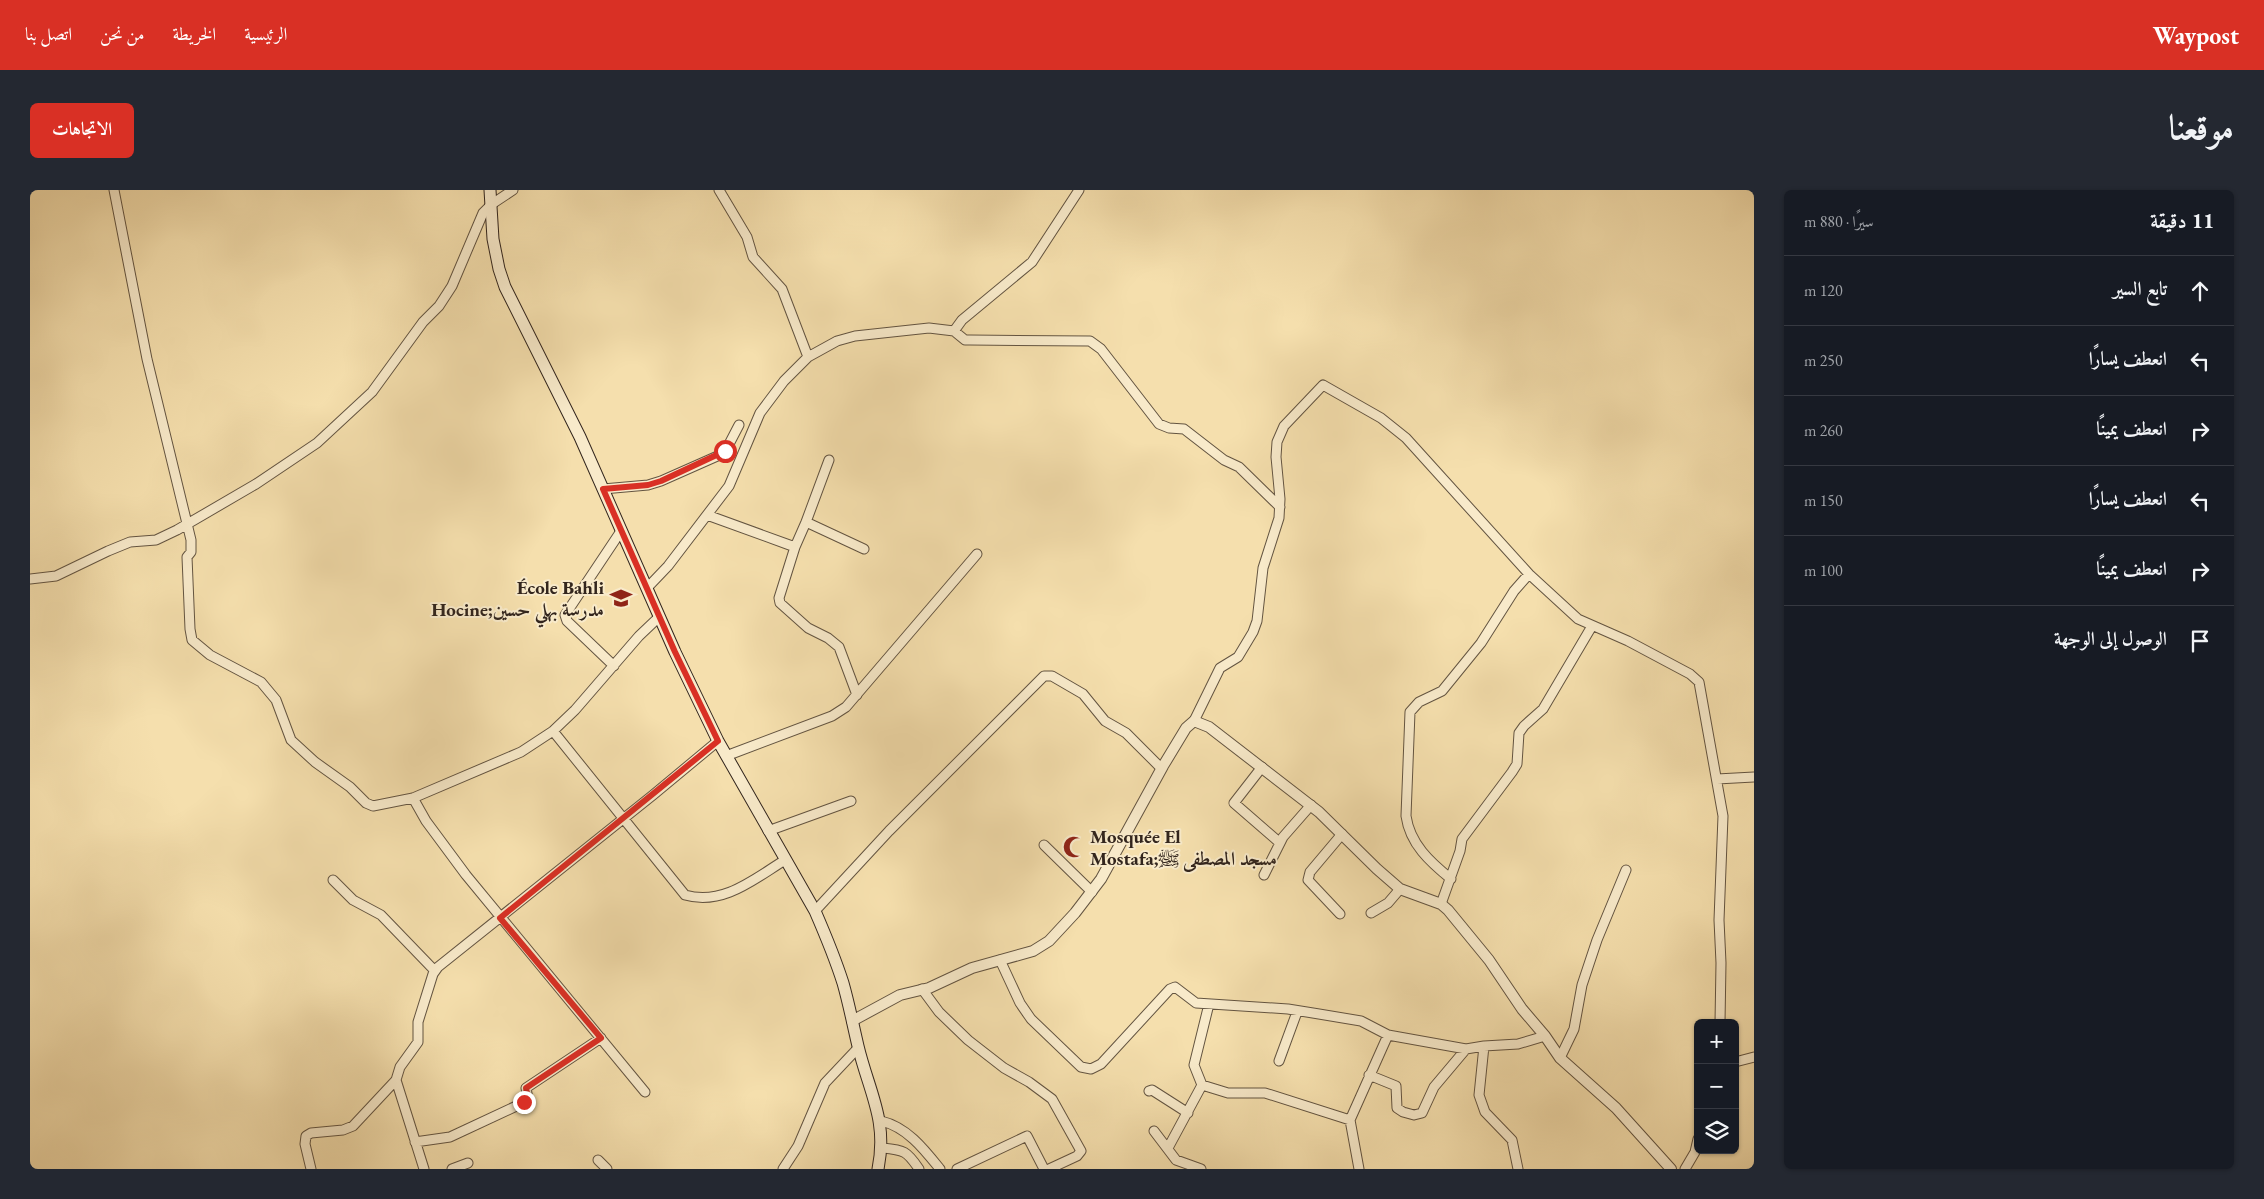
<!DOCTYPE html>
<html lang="ar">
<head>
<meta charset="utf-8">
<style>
  :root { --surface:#171b24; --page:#242831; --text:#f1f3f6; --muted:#9ea1a6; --line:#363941; --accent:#d93025 }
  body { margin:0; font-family:"EB Garamond",Amiri,serif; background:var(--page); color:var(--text); direction:rtl }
  .controls { position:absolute; right:15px; bottom:15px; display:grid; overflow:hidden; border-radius:8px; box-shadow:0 1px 4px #0004 }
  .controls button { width:45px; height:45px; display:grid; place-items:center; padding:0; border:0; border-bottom:1px solid var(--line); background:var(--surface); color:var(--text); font:25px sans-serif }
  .stop { position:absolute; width:15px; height:15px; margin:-11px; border:4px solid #d93025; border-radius:50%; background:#fff }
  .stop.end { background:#d93025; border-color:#fff; box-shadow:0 1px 5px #0008 }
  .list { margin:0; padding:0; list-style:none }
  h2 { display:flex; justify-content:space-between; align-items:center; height:65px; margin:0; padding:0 20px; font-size:21px }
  h2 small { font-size:16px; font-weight:400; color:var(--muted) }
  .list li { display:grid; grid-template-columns:32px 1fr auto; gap:15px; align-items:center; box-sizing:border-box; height:70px; padding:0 20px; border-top:1px solid var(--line) }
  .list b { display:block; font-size:19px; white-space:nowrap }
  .list em { font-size:16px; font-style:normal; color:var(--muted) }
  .icon { flex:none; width:28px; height:28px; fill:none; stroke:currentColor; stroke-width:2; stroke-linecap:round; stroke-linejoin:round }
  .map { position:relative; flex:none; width:1724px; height:979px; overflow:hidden; direction:ltr; border-radius:8px }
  header { display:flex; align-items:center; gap:30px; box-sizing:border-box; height:70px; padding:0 25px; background:var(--accent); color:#fff }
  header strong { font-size:24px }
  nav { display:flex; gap:28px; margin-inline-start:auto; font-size:18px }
  .intro { display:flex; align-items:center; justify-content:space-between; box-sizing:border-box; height:120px; padding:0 30px }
  h1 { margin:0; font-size:35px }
  .button { padding:12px 22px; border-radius:8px; background:var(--accent); color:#fff; font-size:18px; font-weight:700 }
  main { display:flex; gap:30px; padding:0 30px }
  aside { flex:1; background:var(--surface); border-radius:8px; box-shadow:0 1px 4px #0004 }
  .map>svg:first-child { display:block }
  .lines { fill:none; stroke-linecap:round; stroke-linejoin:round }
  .minor-casing { stroke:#635441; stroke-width:11 }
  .tertiary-casing { stroke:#635441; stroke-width:12 }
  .secondary-casing { stroke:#32251d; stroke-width:13 }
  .minor { stroke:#f8eaca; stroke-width:9 }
  .tertiary { stroke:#f8eaca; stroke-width:10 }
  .secondary { stroke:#f8eaca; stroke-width:11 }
  .route { stroke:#d93025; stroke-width:6 }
  .labels { text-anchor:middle; stroke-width:4; stroke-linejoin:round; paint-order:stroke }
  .poi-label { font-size:19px; font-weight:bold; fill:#32251d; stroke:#f8eaca; text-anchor:end }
</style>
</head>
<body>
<header>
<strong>Waypost</strong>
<nav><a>الرئيسية</a><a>الخريطة</a><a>من نحن</a><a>اتصل بنا</a></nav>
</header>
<div class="intro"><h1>موقعنا</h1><a class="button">الاتجاهات</a></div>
<main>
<aside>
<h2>11 دقيقة<small>سيرًا · 880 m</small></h2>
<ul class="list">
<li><svg class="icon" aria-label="ahead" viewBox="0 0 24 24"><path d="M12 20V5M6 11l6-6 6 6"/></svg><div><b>تابع السير</b></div><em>120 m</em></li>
<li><svg class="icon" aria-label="left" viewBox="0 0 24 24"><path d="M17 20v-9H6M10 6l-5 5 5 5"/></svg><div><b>انعطف يسارًا</b></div><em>250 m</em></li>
<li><svg class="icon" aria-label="right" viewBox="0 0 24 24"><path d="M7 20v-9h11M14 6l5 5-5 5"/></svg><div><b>انعطف يمينًا</b></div><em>260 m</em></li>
<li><svg class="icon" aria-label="left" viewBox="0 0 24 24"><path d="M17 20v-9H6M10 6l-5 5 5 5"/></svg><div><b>انعطف يسارًا</b></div><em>150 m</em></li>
<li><svg class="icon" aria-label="right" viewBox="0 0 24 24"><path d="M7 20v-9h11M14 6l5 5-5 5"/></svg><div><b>انعطف يمينًا</b></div><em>100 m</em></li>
<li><svg class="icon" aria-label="arrive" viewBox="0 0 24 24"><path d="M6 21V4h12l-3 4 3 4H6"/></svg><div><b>الوصول إلى الوجهة</b></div></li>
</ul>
</aside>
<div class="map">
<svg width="1724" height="979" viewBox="0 0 1724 979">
  <rect width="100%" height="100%" fill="#f5dfad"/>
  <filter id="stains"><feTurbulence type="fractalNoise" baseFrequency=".004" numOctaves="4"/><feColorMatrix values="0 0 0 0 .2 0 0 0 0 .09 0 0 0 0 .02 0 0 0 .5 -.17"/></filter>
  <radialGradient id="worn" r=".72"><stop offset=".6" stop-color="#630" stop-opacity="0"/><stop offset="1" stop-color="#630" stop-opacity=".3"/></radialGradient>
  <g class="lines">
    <g class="minor-casing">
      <path id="minor" d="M84 0 117 169 161 350V362L157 367 160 439 162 450 180 465 231 492 246 510 261 550 285 572 320 597 336 613 343 616 383 608 491 562 523 541 545 520 609 446 629 427
        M689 0 717 47 723 67 752 99 778 167
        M924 141 932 130 1002 72 1049 0
        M799 270 776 332 765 357 749 408 750 413 778 438 798 448 809 457 827 505
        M573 299 618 295 631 291 692 264 697 258 709 235
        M677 325 765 357
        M776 332 834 359
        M0 389 26 386 78 361 100 352 126 350 147 340 226 294 287 253 342 202 393 132 409 116 422 96 453 23 462 14 483 0
        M617 398 638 376 699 296 730 223 754 191 778 167 807 151 825 146 899 138 924 141 935 150H940L1060 151 1071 159 1129 234 1139 238 1154 239 1194 270 1209 277 1250 317
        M584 476 537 431 535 425 591 341
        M1164 531 1190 478 1208 467 1223 442 1227 431 1233 378 1249 328 1250 309 1246 267 1247 252 1254 236 1293 195 1351 228 1376 248 1499 384 1548 429 1598 451 1660 484 1669 492 1693 626 1689 730 1691 773 1690 833
        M523 541 655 705C693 716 724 689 755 670
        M696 566 802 526 816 517 947 364
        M1232 577 1204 613 1250 653
        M1687 589 1724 587
        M383 608 396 631 436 685 615 902
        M738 641 821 611
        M1014 655 1062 702
        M1234 685 1253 647 1281 615
        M1421 689C1400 672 1380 654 1376 626L1380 522 1389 512 1412 501 1451 453 1484 401 1499 384
        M303 690 323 710 351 725 405 781
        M1411 714 1430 661 1432 649 1482 582 1487 574 1489 543 1494 536 1513 519 1562 436
        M785 721 859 641 1014 486H1022L1053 504 1075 531 1096 543 1131 578
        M1341 723 1358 713 1370 699
        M1310 724 1278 690 1280 682 1312 644
        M970 770 990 813 1001 829 1051 877 1061 879 1071 874 1140 799 1145 797 1166 813 1258 819 1289 824 1331 831 1358 845 1436 859 1454 856 1488 854 1515 846
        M892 799 909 822 938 850 974 878 999 892 1022 909 1051 961 1047 966 1019 979
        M1454 856 1449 905 1455 922 1482 950 1488 979
        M1530 868 1544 839 1552 795 1567 750 1596 680
        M1249 871 1267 822
        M1705 872 1724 867
        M1339 885 1366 896 1367 918 1373 922 1384 925 1392 923 1404 897 1436 859
        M1172 895 1198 903H1235L1320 930
        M1119 901 1122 900 1158 923
        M851 931C877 937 894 959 910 979
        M1124 941 1146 970 1171 979
        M385 952 420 947 495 912 498 909 496 898 571 848
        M853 958C874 960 877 961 889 979
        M1138 958 1172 895 1164 875 1179 814
        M568 970 577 979
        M281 979 275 954 276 946 281 943 313 940 323 936 366 890
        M394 979 366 890 370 877 388 852V832L403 784 408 777 623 605 688 551
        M422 979 438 973
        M753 979 768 956 795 893 828 858
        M927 979 997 946 1014 979
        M1329 979 1320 930 1358 845
        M1655 979 1665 962 1668 949"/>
    </g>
    <g class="tertiary-casing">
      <path id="tertiary" d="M822 831 870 805 899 798 942 778 1003 761 1019 751 1045 723 1071 689 1133 576 1156 538 1164 531 1179 537 1289 622 1347 679 1370 699 1411 714 1418 720 1459 770 1492 819 1515 846 1530 868 1586 918 1641 979"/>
    </g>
    <g class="secondary-casing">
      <path id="secondary" d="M460 0 463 49 469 79 475 97 550 247 645 462 688 551 785 721C795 744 805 768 813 793 819 814 823 835 828 856 839 902 858 930 848 979"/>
    </g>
    <use href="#minor" class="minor"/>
    <use href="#tertiary" class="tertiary"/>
    <use href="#secondary" class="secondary"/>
  </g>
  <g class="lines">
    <path class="route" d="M494 912 498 909 496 898 571 848 470 728 688 551 645 462 573 299 618 295 631 291 695 261"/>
  </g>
  <defs>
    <g id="school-bare" transform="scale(1.725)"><path d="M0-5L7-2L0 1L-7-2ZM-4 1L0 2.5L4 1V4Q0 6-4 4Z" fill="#8f2418" stroke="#f8eaca" stroke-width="2.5" paint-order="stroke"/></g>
    <g id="mosque-bare" transform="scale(1.725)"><path d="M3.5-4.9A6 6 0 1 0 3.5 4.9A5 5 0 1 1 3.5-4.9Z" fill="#8f2418" stroke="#f8eaca" stroke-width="2.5" paint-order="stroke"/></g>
  </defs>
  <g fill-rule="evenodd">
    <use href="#school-bare" x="591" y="408"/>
    <use href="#mosque-bare" x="1044" y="657"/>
  </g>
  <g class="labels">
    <g class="poi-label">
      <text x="574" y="404">École Bahli<tspan x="574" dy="22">Hocine;مدرسة بهلي حسين</tspan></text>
      <text x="1060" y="653" text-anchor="start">Mosquée El<tspan x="1060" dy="22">Mostafa;مسجد المصطفى ﷺ</tspan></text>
    </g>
  </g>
  <rect width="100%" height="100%" filter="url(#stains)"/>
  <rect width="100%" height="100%" fill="url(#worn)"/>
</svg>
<div class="controls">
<button>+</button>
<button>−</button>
<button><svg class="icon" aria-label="layers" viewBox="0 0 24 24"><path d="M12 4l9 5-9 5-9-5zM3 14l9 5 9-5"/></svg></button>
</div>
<div class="stop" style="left:695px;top:261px"></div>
<div class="stop end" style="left:494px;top:912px"></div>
</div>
</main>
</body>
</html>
